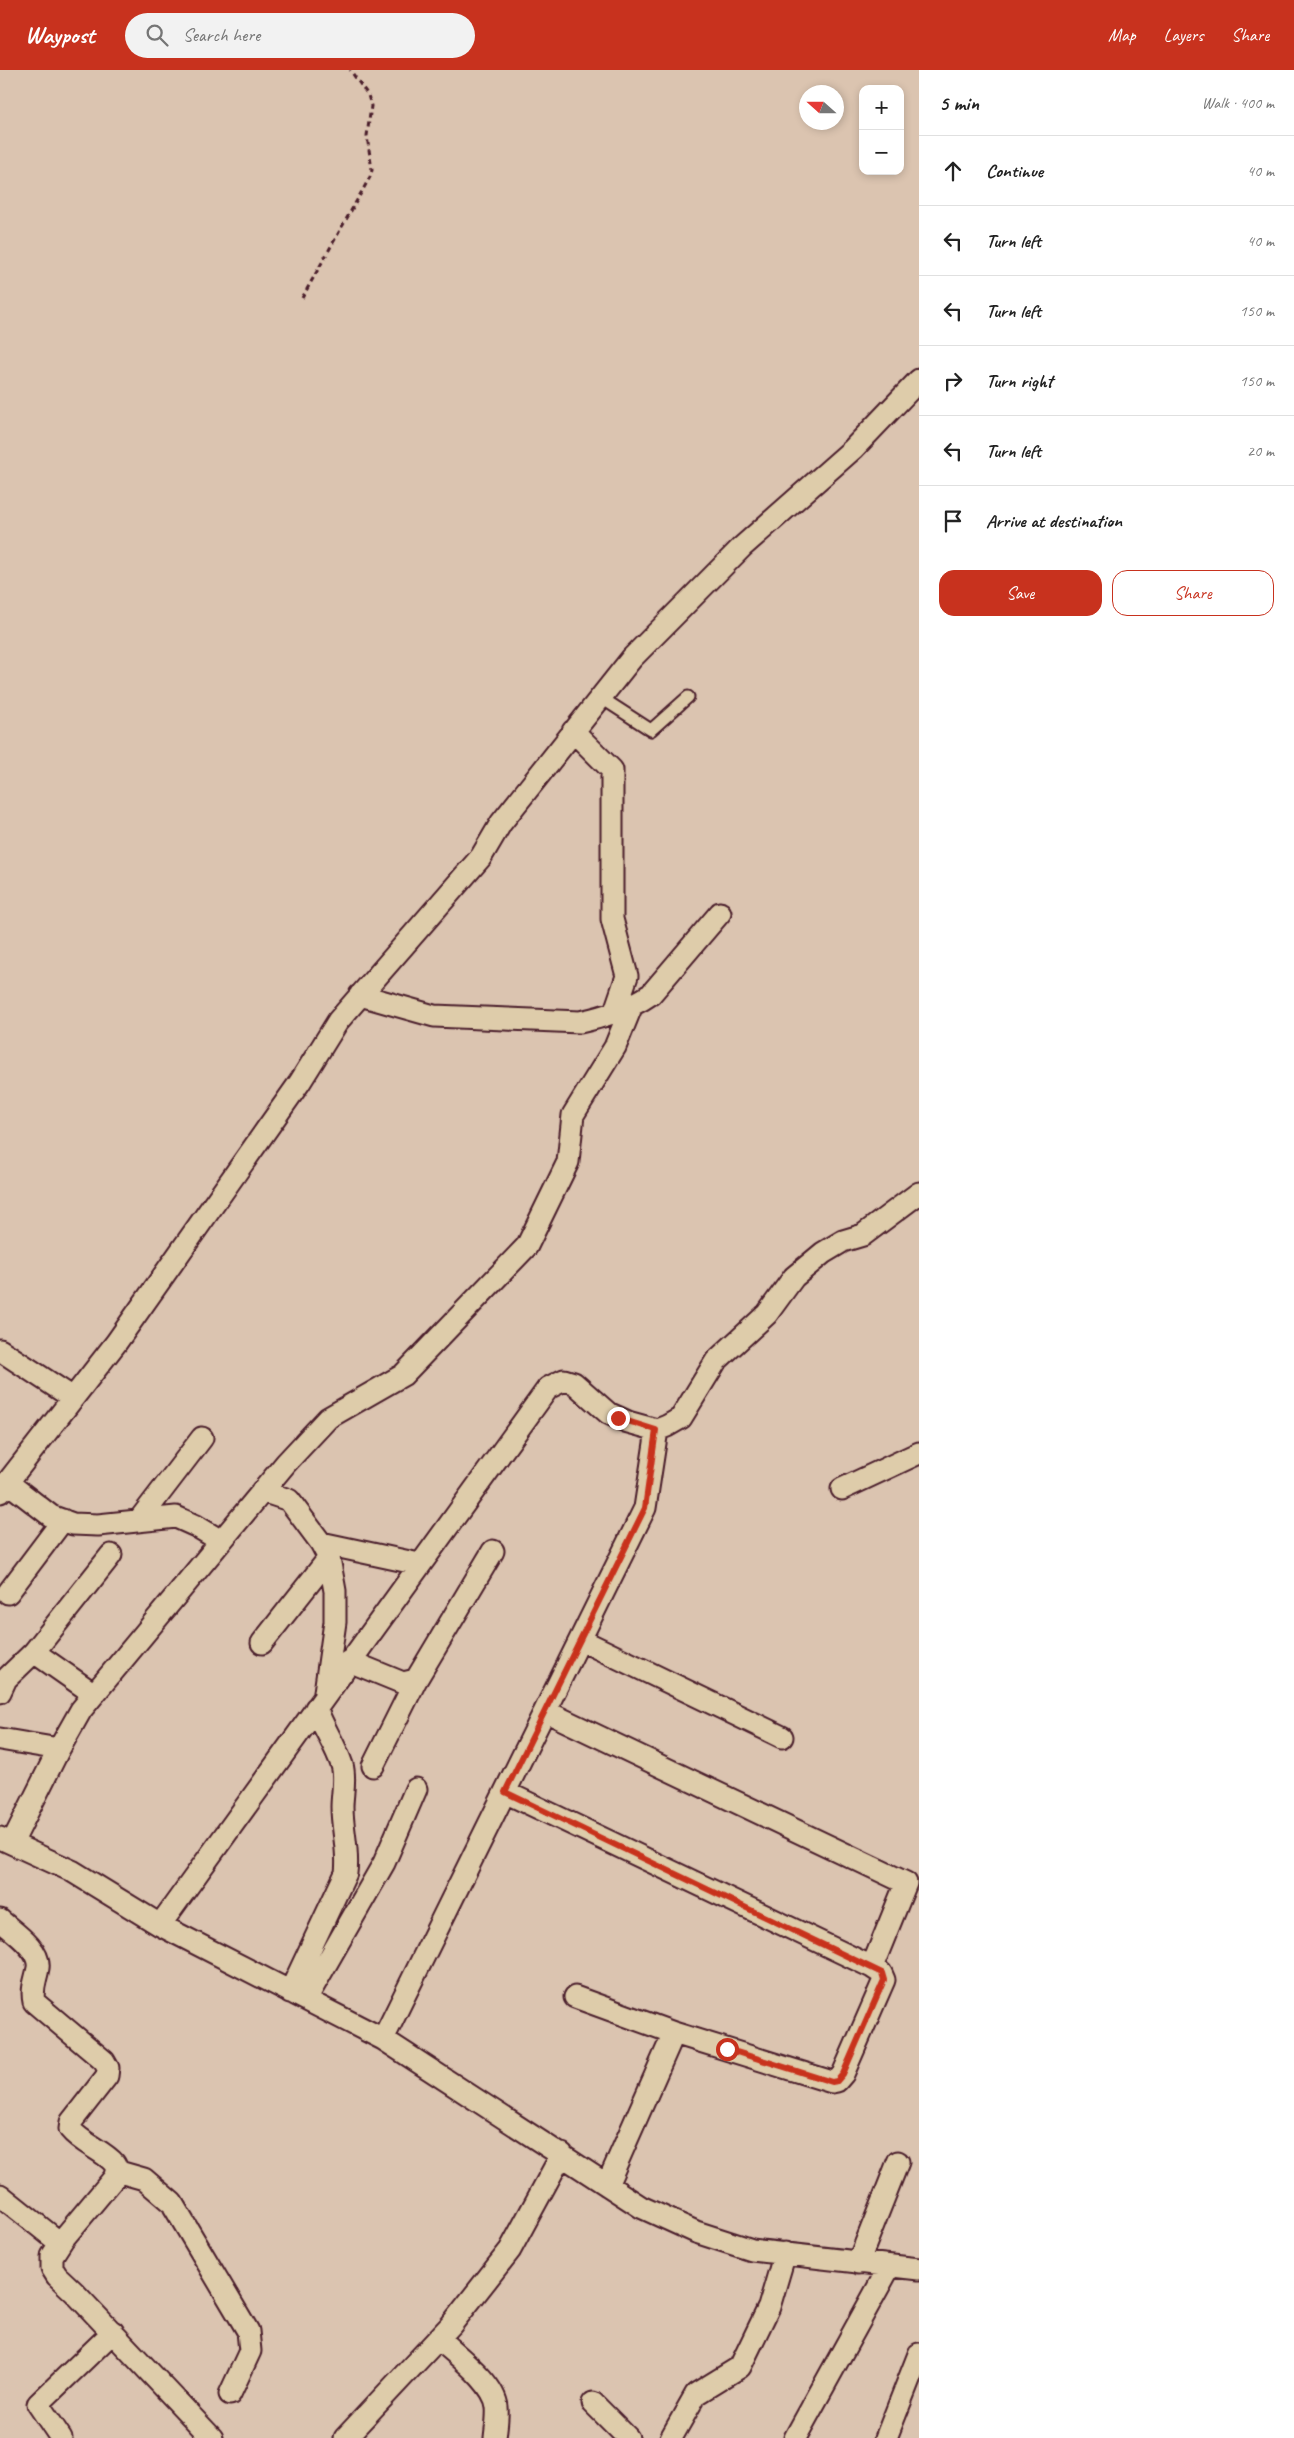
<!DOCTYPE html>
<html lang="en">
<head>
<meta charset="utf-8">
<style>
  :root { --surface:#fff; --page:#f2f2f2; --text:#222; --muted:#767676; --line:#e0e0e0; --accent:#c8321e }
  body { margin:0; font-family:Caveat,sans-serif; background:var(--page); color:var(--text) }
  .controls { position:absolute; right:15px; top:15px; display:grid; overflow:hidden; border-radius:10px; box-shadow:0 2px 8px #0003 }
  .controls button { width:45px; height:45px; display:grid; place-items:center; padding:0; border:0; border-bottom:1px solid var(--line); background:var(--surface); color:var(--text); font:25px sans-serif }
  .compass { position:absolute; left:799px; top:15px; width:45px; height:45px; border-radius:50%; background:var(--surface); box-shadow:0 2px 8px #0003; rotate:291deg }
  .stop { position:absolute; width:15px; height:15px; margin:-11px; border:4px solid #c8321e; border-radius:50%; background:#fff }
  .stop.end { background:#c8321e; border-color:#fff; box-shadow:0 1px 5px #0008 }
  .list { margin:0; padding:0; list-style:none }
  h2 { display:flex; justify-content:space-between; align-items:center; height:65px; margin:0; padding:0 20px; font-size:21px }
  h2 small { font-size:16px; font-weight:400; color:var(--muted) }
  .list li { display:grid; grid-template-columns:32px 1fr auto; gap:15px; align-items:center; box-sizing:border-box; height:70px; padding:0 20px; border-top:1px solid var(--line) }
  .list b { display:block; font-size:19px; white-space:nowrap }
  .list em { font-size:16px; font-style:normal; color:var(--muted) }
  .actions { display:flex; gap:10px; padding:15px 20px }
  .actions a { flex:1; padding:11px 0; border:1px solid var(--accent); border-radius:15px; text-align:center; font-size:18px; color:var(--accent) }
  .actions .main { background:var(--accent); color:#fff }
  .icon { flex:none; width:28px; height:28px; fill:none; stroke:currentColor; stroke-width:2; stroke-linecap:round; stroke-linejoin:round }
  .map { position:relative; flex:none; width:919px; height:2368px; overflow:hidden }
  header { display:flex; align-items:center; gap:30px; box-sizing:border-box; height:70px; padding:0 25px; background:var(--accent); color:#fff }
  header strong { font-size:24px }
  nav { display:flex; gap:28px; margin-inline-start:auto; font-size:18px }
  .search { width:350px; height:45px; background:var(--page); display:flex; align-items:center; gap:12px; box-sizing:border-box; padding:0 18px; border-radius:28px; color:var(--muted); font-size:19px }
  main { display:flex }
  aside { flex:1; background:var(--surface) }
  .map>svg:first-child { display:block }
  .lines { fill:none; stroke-linecap:round; stroke-linejoin:round }
  .lane-casing { stroke:#4a1f2b; stroke-width:15 }
  .street-casing { stroke:#4a1f2b; stroke-width:25 }
  .path { stroke:#4a1f2b; stroke-width:3; stroke-dasharray:5 4; stroke-linecap:butt }
  .lane { stroke:#deccaa; stroke-width:11 }
  .street { stroke:#deccaa; stroke-width:21 }
  .route { stroke:#c8321e; stroke-width:6 }
</style>
</head>
<body>
<header>
<strong>Waypost</strong>
<div class="search"><svg class="icon" aria-label="search" viewBox="0 0 24 24"><circle cx="10" cy="10" r="6"/><path d="M15 15l6 6"/></svg>Search here</div>
<nav><a>Map</a><a>Layers</a><a>Share</a></nav>
</header>
<main>
<div class="map">
<svg width="919" height="2368" viewBox="0 0 919 2368">
  <rect width="100%" height="100%" fill="#dbc4b0"/>
  <filter id="ink" filterUnits="userSpaceOnUse"><feTurbulence type="fractalNoise" baseFrequency=".02" numOctaves="2"/><feDisplacementMap in="SourceGraphic" scale="10" xChannelSelector="R" yChannelSelector="G"/><feConvolveMatrix kernelMatrix="1 2 1 2 8 2 1 2 1" color-interpolation-filters="sRGB"/></filter>
  <g filter="url(#ink)">
    <g class="lines">
      <g class="lane-casing">
        <path id="lane" d="M600 627 651 660 688 627"/>
      </g>
      <g class="street-casing">
        <path id="street" d="M573 661 612 700V849L627 906 615 941
          M360 925 434 946 580 952C603 947 631 938 651 924L720 843
          M0 1280 73 1328
          M7 1412 51 1446 73 1454 98 1455 176 1447 196 1456 221 1471
          M842 1419 919 1383
          M262 1421 289 1430 321 1473 329 1488 335 1521V1552L325 1622
          M0 1422 116 1273 300 1012 338 951 481 787 501 753 632 588 742 477 853 379 919 310
          M140 1449 202 1368
          M321 1473 419 1494
          M8 1523 63 1450
          M581 1570 782 1667
          M262 1573 329 1488
          M34 1582 94 1624
          M349 1591 403 1613 416 1610 493 1481
          M0 1622 6 1609 34 1582 111 1485
          M545 1641 906 1813 872 1897
          M0 1669 59 1679
          M373 1696 416 1610
          M505 1722 872 1897 881 1903 884 1910 843 2004 837 2011 832 2012 674 1963 575 1927
          M0 1768 72 1801 160 1855 383 1969 641 2137 696 2162 752 2180 919 2199
          M12 1773 59 1679 81 1640 286 1393 328 1348 403 1305 527 1176 568 1092 573 1045 615 977 632 935
          M0 1850C12 1861 41 1879 38 1898 36 1910 31 1919 34 1932L104 1991 108 1998 107 2006 71 2052 70 2059C81 2073 104 2081 114 2093 118 2098 116 2103 114 2108L63 2169 52 2186V2198L57 2206 74 2222 212 2368
          M160 1855 548 1318 564 1310 574 1313 608 1343 628 1352 657 1360 667 1356 681 1348 716 1291 767 1244 794 1207 823 1183 843 1171 863 1165 919 1123
          M290 1922 346 1803C349 1780 342 1760 342 1737 342 1724 346 1708 342 1695 335 1674 323 1658 316 1638
          M306 1929 384 1793 416 1719
          M383 1969 645 1438 657 1360
          M116 2101 144 2109 172 2133 248 2261 250 2281 230 2324
          M607 2115 674 1963
          M0 2125 60 2173
          M858 2193 898 2092
          M439 2269C456 2285 495 2313 497 2337 498 2347 496 2358 495 2368
          M593 2333 628 2368
          M61 2368 38 2334 113 2262
          M345 2368 451 2255 510 2180 562 2084
          M671 2368 696 2324 740 2297 769 2237 785 2183
          M795 2368 890 2196
          M886 2368 919 2284"/>
      </g>
      <path class="path" d="M302 228 370 107 372 100 367 66 371 36 368 25 350 0"/>
      <use href="#lane" class="lane"/>
      <use href="#street" class="street"/>
    </g>
  </g>
  <g class="lines" filter="url(#ink)">
    <path class="route" d="M618 1348 656 1360 645 1438 505 1722 882 1903 884 1910 843 2004 837 2011 832 2012 727 1979"/>
  </g>
</svg>
<div class="controls">
<button>+</button>
<button>−</button>
</div>
<svg class="compass" viewBox="-18 -18 36 36"><path d="M0-13l5 13h-10z" fill="#e53935"/><path d="M0 13l5-13h-10z" fill="#767676"/></svg>
<div class="stop" style="left:727px;top:1979px"></div>
<div class="stop end" style="left:618px;top:1348px"></div>
</div>
<aside>
<h2>5 min<small>Walk · 400 m</small></h2>
<ul class="list">
<li><svg class="icon" aria-label="ahead" viewBox="0 0 24 24"><path d="M12 20V5M6 11l6-6 6 6"/></svg><div><b>Continue</b></div><em>40 m</em></li>
<li><svg class="icon" aria-label="left" viewBox="0 0 24 24"><path d="M17 20v-9H6M10 6l-5 5 5 5"/></svg><div><b>Turn left</b></div><em>40 m</em></li>
<li><svg class="icon" aria-label="left" viewBox="0 0 24 24"><path d="M17 20v-9H6M10 6l-5 5 5 5"/></svg><div><b>Turn left</b></div><em>150 m</em></li>
<li><svg class="icon" aria-label="right" viewBox="0 0 24 24"><path d="M7 20v-9h11M14 6l5 5-5 5"/></svg><div><b>Turn right</b></div><em>150 m</em></li>
<li><svg class="icon" aria-label="left" viewBox="0 0 24 24"><path d="M17 20v-9H6M10 6l-5 5 5 5"/></svg><div><b>Turn left</b></div><em>20 m</em></li>
<li><svg class="icon" aria-label="arrive" viewBox="0 0 24 24"><path d="M6 21V4h12l-3 4 3 4H6"/></svg><div><b>Arrive at destination</b></div></li>
</ul>
<div class="actions"><a class="main">Save</a><a>Share</a></div>
</aside>
</main>
</body>
</html>
